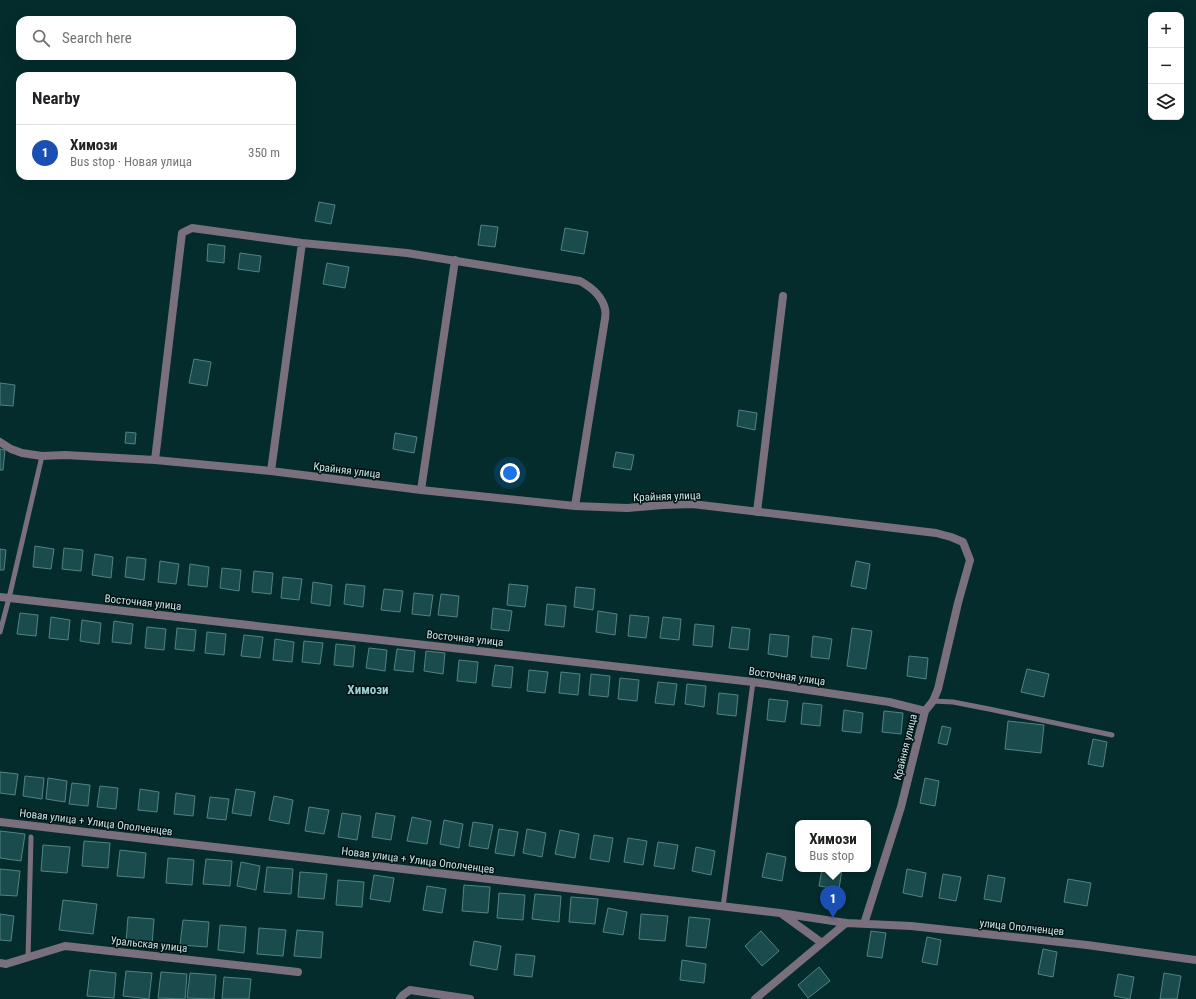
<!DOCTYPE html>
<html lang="en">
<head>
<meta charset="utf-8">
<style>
  :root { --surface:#fff; --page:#f2f2f2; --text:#202124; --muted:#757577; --line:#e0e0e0; --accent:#db2777 }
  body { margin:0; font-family:"Roboto Condensed",sans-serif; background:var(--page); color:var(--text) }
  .controls { position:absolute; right:12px; top:12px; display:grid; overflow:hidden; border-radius:8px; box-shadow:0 4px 16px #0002 }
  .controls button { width:36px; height:36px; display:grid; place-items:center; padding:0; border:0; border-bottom:1px solid var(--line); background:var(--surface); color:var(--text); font:20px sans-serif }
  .you { position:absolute; left:510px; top:473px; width:14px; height:14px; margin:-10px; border:3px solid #fff; border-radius:50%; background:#1a73e8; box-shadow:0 0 0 6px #1a73e833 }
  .badge { display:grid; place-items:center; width:26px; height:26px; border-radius:50%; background:var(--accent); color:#fff; font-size:13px; font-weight:700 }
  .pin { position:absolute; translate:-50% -33px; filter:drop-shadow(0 1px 2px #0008) }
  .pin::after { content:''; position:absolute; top:21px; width:14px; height:12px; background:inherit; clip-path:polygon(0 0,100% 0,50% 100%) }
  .popup { position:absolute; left:795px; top:820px; width:76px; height:52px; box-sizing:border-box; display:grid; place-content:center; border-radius:8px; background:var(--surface); filter:drop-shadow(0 1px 3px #0005); font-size:13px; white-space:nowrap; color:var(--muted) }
  .popup b { font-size:15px; color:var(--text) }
  .popup::after { content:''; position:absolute; left:50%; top:100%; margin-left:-8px; border:8px solid transparent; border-top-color:var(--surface) }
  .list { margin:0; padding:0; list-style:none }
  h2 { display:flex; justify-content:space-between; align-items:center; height:52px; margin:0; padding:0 16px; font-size:17px }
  h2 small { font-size:13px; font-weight:400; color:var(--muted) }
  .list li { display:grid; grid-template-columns:26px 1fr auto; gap:12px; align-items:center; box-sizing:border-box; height:56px; padding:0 16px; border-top:1px solid var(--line) }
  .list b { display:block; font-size:15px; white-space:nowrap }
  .list p { margin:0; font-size:13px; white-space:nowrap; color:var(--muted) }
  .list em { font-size:13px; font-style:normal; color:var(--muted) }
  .icon { flex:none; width:22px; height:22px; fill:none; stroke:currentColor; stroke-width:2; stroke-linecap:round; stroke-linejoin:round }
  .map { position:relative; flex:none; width:1196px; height:999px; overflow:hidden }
  .search { position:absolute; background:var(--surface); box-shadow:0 4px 16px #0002; left:16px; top:16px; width:280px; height:44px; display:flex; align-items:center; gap:10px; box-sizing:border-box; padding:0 14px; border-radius:12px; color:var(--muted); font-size:15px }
  .panel { position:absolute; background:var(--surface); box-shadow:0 4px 16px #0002; left:16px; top:72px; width:280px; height:108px; border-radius:12px }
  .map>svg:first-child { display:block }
  .building { fill:#1a4b4d; stroke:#528384 }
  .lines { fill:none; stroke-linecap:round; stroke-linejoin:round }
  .service { stroke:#7a707d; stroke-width:5 }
  .minor { stroke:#7a707d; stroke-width:8 }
  .labels { text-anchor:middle; stroke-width:3; stroke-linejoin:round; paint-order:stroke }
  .street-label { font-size:11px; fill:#c9e2e2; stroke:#011213 }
  .quarter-label { font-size:13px; font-weight:bold; fill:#9ed0d1; stroke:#011213 }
</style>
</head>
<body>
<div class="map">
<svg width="1196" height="999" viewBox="0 0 1196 999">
  <rect width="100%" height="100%" fill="#042c2d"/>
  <path class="building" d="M319 202 335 205 331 224 315 221Z
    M481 225 498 227 495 247 478 245Z
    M565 228 588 232 584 254 561 250Z
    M208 244 225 246 224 263 207 261Z
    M240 253 261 256 259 272 238 269Z
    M327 263 349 267 345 288 323 284Z
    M194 359 211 362 207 386 189 383Z
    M0 383 15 385 13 406 0 405Z
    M739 410 757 413 755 430 737 426Z
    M126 432 136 433 135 444 125 443Z
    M395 433 417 437 414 453 393 449Z
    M0 449 5 450 3 470H0Z
    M616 452 634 455 631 470 613 467Z
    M35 546 54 549 51 569 33 567Z
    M64 548 83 550 81 571 62 569Z
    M0 549 6 550 4 570H0Z
    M95 554 113 557 111 578 92 575Z
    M127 557 146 559 144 580 125 577Z
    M160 561 179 564 176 584 158 582Z
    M856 561 870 564 866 589 851 586Z
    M190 564 209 567 207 587 188 585Z
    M222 568 241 570 239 591 220 588Z
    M254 571 273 573 271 594 252 592Z
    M283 577 302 579 299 600 281 598Z
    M313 582 332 585 330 606 311 603Z
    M346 584 365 586 363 607 344 604Z
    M509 584 528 586 525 607 507 605Z
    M576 587 595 589 593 610 574 607Z
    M384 589 403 591 400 612 381 610Z
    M414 593 433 595 430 616 412 614Z
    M441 594 459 596 457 617 438 615Z
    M547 604 566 606 564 627 545 625Z
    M493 608 512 611 509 631 491 629Z
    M598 611 617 614 615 635 596 632Z
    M20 613 38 615 36 636 17 634Z
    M630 615 649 617 646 638 628 636Z
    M51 617 70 620 68 640 49 638Z
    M663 617 681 619 679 640 660 638Z
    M82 620 101 623 99 644 80 641Z
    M114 621 133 624 131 644 112 642Z
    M695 624 714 626 712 647 693 645Z
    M147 627 166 629 164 650 145 648Z
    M732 627 750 629 748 650 729 648Z
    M177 628 196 630 194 651 175 649Z
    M852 628 872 631 866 669 847 666Z
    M207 632 226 634 224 655 205 653Z
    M770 634 789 636 787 657 768 654Z
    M244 635 263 637 260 658 241 656Z
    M813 636 832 639 829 659 811 657Z
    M275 639 294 642 292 662 273 660Z
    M304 641 323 643 320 664 302 662Z
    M336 644 355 646 353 667 334 665Z
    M369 648 387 650 385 671 366 668Z
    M397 649 415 651 413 672 394 670Z
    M426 651 445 653 443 674 424 671Z
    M909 656 928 658 926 679 907 676Z
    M459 660 478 662 476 683 457 681Z
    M495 665 513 667 511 688 492 686Z
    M1027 669 1049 674 1044 697 1021 692Z
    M529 670 548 672 545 693 527 691Z
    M561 672 580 674 578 695 559 693Z
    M591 674 610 676 608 697 589 695Z
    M620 678 639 680 637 701 618 699Z
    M658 682 677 684 674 705 655 703Z
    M687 684 706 686 704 707 685 704Z
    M719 693 738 695 736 716 717 714Z
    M769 699 788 701 785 722 767 720Z
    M803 703 822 705 820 726 801 724Z
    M844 710 863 713 861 733 842 731Z
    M884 711 903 713 901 734 882 732Z
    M1008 721 1044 725 1041 753 1005 749Z
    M942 726 951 728 947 745 938 743Z
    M1093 739 1107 742 1103 767 1088 764Z
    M0 772 18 774 15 795 0 793Z
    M25 776 44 778 42 799 23 796Z
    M48 778 67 781 65 802 46 799Z
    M925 778 939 781 935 806 920 803Z
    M72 783 90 785 88 806 69 804Z
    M100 786 118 788 116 809 97 807Z
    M140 789 159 792 157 812 138 810Z
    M236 789 255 792 251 816 232 813Z
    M176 793 195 796 193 816 174 814Z
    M274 796 293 800 289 824 269 820Z
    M210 797 229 799 226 820 207 818Z
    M309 807 329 810 324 834 305 831Z
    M342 813 361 816 357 840 338 837Z
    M376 813 395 816 391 840 372 837Z
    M412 817 431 821 427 844 407 841Z
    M444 820 463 824 459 848 440 844Z
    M473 822 493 825 488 849 469 846Z
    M499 829 518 832 514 856 495 853Z
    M527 829 546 833 542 857 523 853Z
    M560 830 579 834 575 858 555 854Z
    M0 831 25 834 21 861 0 858Z
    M594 835 613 838 609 862 590 859Z
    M628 838 647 841 643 865 624 862Z
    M84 841 110 843 108 868 82 866Z
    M658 842 678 845 674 869 654 866Z
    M43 845 70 847 67 873 41 871Z
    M696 847 715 851 711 875 692 871Z
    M120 850 146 853 144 878 117 876Z
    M767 853 786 857 782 881 762 877Z
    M168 858 194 860 192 885 166 883Z
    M206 859 232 861 230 886 203 884Z
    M241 862 260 866 256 890 237 886Z
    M267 867 293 869 291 894 264 892Z
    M0 869 20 871 17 896 0 895Z
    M822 869H842L839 889 819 886Z
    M907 869 926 873 922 897 903 893Z
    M300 872 327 874 324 899 298 897Z
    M943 874 961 877 956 901 939 898Z
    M374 875 394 878 390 902 370 899Z
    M988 875 1005 878 1001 902 984 899Z
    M1068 879 1091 883 1087 906 1064 902Z
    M338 880 364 882 362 907 336 905Z
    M464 885 490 887 488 913 462 911Z
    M427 886 446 889 442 913 423 910Z
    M499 893 525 895 523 920 497 918Z
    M535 894 561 896 559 922 532 919Z
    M571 897 598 899 595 924 569 922Z
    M63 900 97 904 93 934 59 930Z
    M608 908 627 912 623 935 603 932Z
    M0 914 14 916 11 941 0 940Z
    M641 914 668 916 665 941 639 939Z
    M128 917 154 919 152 945 126 942Z
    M689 917 710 919 706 948 686 946Z
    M183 920 209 922 207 947 180 945Z
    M220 925 246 927 244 953 218 950Z
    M259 928 286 930 283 956 257 954Z
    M297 930 323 932 321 958 294 956Z
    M761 931 779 951 762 966 745 946Z
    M871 931 886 933 882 958 867 956Z
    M927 937 941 940 937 965 922 962Z
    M474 941 501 946 497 970 470 965Z
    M1043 949 1057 952 1053 977 1038 974Z
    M516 954 535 956 532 977 514 975Z
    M682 960 706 964 704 983 680 980Z
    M819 967 830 981 808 998 798 985Z
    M90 970 116 973 114 998 87 996Z
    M126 971 152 973 149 999 123 996Z
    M161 972 187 974 185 999 158 998Z
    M190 973 216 975 214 999 187 998Z
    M1164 973 1181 976 1177 999H1160Z
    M1118 974 1134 977 1130 999 1114 996Z
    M224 977 251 979 249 999H222Z"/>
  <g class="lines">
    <path class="service" d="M0 632 9 598 42 456
      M933 701 953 702 989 709 1112 735
      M723 907 753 682
      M28 958 31 837"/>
    <path class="minor" d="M0 442 11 449 22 453 42 456 65 455 155 460 271 471 421 490 575 506 627 508 663 505 692 504 936 533 951 537 963 542 970 560 958 603 938 689 933 701 925 711 901 807 864 924
      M155 460 182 233 192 228 302 243 407 253 580 281C591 287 602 295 605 309 606 313 605 320 604 325L575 506
      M271 471 302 243
      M421 490 455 260
      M757 512 783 296
      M0 597 753 682 889 702 925 711
      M0 822 780 913 846 923 911 926 1087 945 1196 960
      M782 914 822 943
      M0 963 6 964 65 946 298 972
      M400 999 403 995 410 990 470 999
      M755 999 846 923"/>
  </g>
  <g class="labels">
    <g class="street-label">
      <text transform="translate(347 470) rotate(7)" y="4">Крайняя улица</text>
      <text transform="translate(667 496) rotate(-2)" y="4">Крайняя улица</text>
      <text transform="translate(143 602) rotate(6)" y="4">Восточная улица</text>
      <text transform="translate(465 638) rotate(6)" y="4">Восточная улица</text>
      <text transform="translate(787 676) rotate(8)" y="4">Восточная улица</text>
      <text transform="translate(905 747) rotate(-76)" y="4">Крайняя улица</text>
      <text transform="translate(96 822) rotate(7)" y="4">Новая улица + Улица Ополченцев</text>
      <text transform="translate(418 860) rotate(7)" y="4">Новая улица + Улица Ополченцев</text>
      <text transform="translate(1022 927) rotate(6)" y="4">улица Ополченцев</text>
      <text transform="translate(149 944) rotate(6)" y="4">Уральская улица</text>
    </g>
    <g class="quarter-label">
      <text x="368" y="694">Химози</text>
    </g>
  </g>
</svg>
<div class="controls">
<button>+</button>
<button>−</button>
<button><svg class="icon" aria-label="layers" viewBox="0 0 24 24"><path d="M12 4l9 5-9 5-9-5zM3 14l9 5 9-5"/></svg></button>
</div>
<div class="you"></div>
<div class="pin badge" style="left:833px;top:918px;background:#1a4fb4">1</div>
<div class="popup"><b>Химози</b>Bus stop</div>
<div class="search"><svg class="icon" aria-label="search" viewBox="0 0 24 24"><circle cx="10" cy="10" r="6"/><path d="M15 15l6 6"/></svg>Search here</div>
<section class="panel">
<h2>Nearby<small></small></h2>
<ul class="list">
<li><span class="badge" style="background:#1a4fb4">1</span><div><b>Химози</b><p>Bus stop · Новая улица</p></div><em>350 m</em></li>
</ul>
</section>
</div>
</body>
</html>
